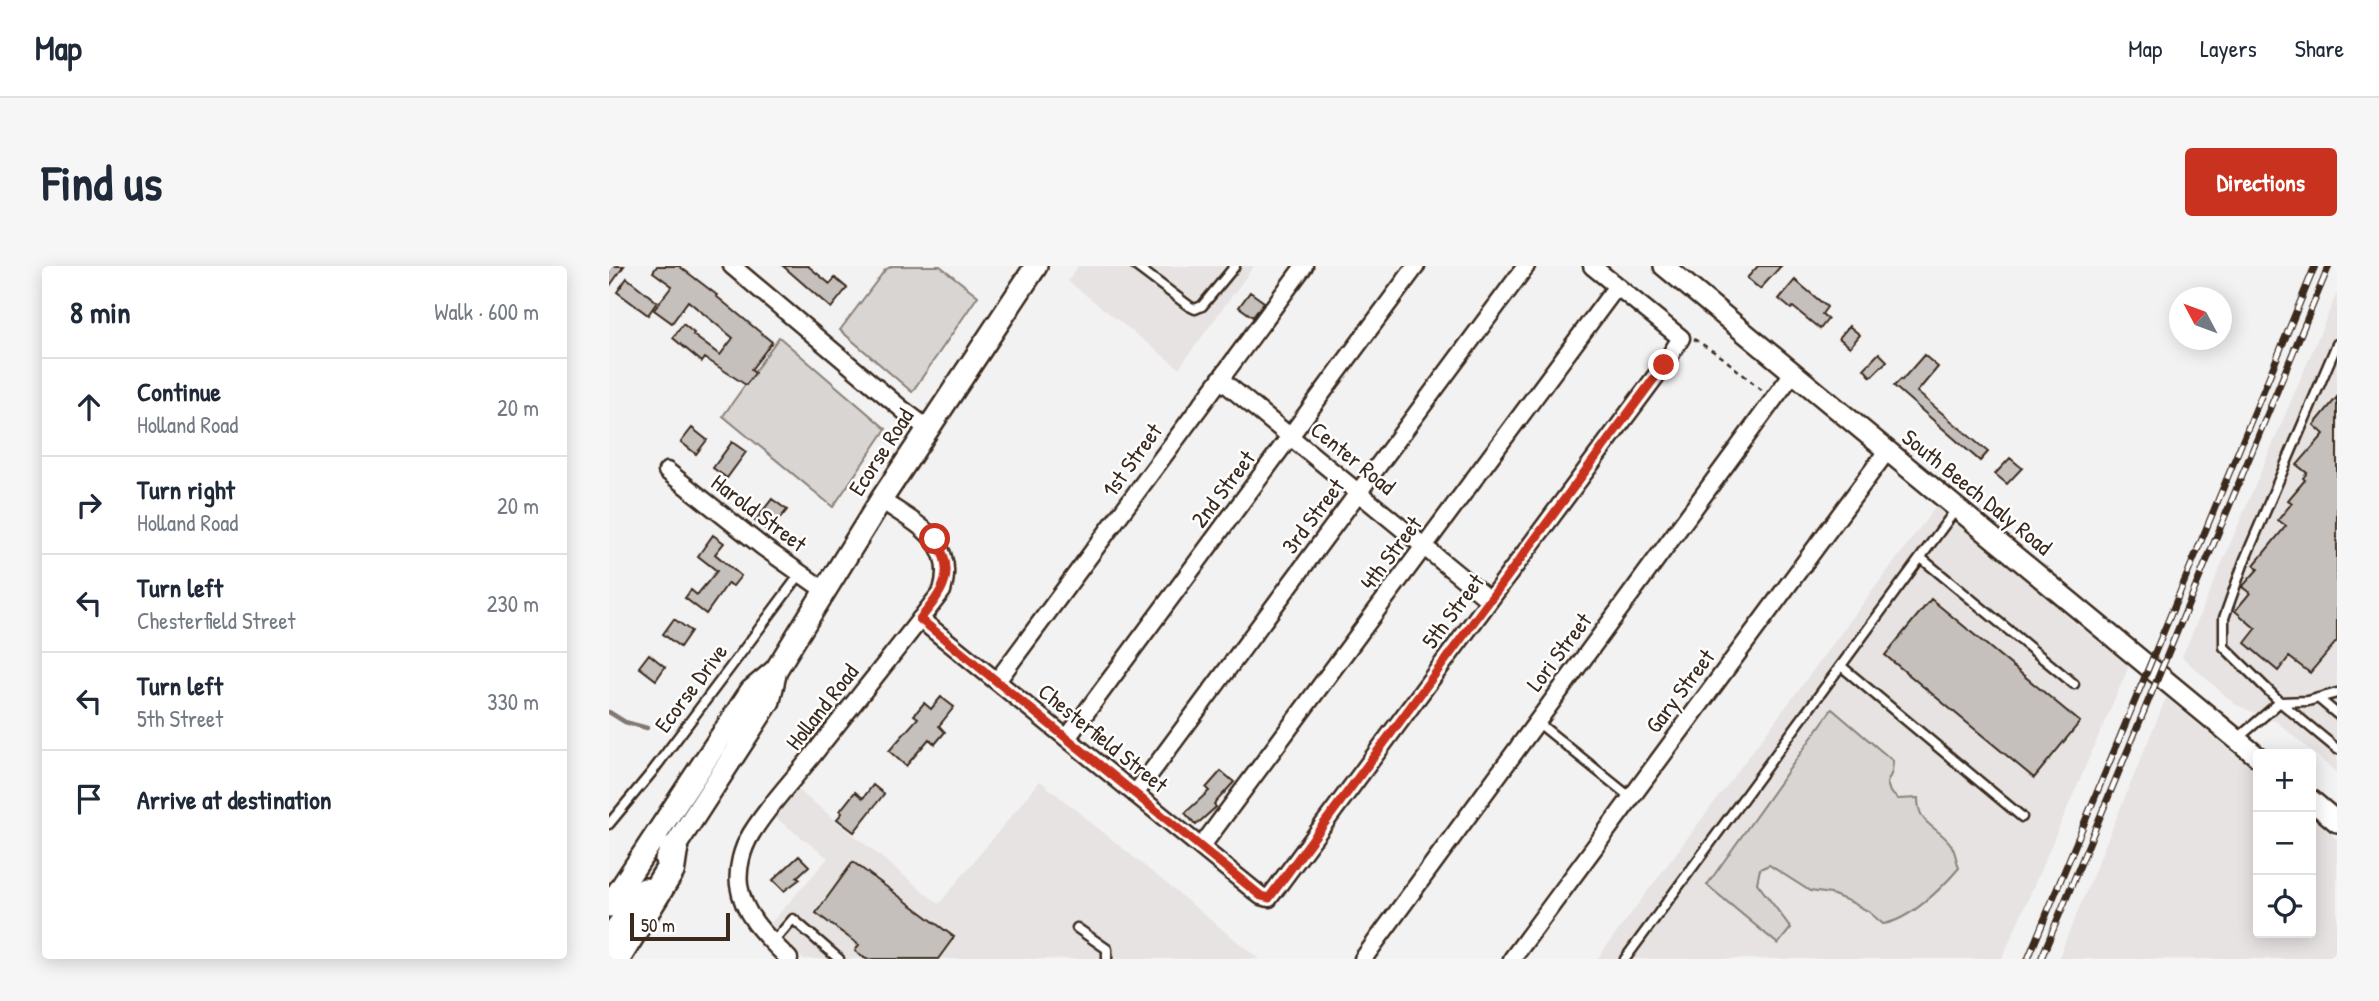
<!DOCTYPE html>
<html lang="en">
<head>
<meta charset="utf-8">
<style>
  :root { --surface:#fff; --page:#f6f6f7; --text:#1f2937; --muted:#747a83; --line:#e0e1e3; --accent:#c8321e }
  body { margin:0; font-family:"Patrick Hand",sans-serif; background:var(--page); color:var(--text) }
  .controls { position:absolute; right:21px; bottom:21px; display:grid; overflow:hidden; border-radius:7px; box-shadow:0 4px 18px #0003 }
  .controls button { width:63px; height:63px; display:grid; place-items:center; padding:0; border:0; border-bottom:2px solid var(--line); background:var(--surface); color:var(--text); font:35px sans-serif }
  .compass { position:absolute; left:1560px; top:21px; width:63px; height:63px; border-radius:50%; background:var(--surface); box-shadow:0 4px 18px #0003; rotate:311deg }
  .scale { position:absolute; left:21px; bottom:18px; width:100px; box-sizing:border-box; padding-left:7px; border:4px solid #3b2a1e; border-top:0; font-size:19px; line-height:24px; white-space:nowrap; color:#3b2a1e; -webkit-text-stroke:5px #fff; paint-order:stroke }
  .stop { position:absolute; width:21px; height:21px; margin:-16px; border:5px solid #c8321e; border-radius:50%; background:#fff }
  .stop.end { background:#c8321e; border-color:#fff; box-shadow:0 2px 7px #0008 }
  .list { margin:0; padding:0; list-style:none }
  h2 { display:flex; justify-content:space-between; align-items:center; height:91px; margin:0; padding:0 28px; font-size:30px }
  h2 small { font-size:23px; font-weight:400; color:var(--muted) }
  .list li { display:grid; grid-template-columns:46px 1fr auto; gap:21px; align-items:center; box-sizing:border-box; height:98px; padding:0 28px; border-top:2px solid var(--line) }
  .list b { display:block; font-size:26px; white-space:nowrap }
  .list p { margin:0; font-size:23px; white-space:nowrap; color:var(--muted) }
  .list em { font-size:23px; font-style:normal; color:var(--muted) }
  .icon { flex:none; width:38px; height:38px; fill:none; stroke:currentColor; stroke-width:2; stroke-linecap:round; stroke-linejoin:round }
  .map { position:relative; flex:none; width:1728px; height:693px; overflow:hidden; border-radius:7px }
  header { display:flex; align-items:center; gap:42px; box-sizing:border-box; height:98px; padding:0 35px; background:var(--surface); border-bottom:2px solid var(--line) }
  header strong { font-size:33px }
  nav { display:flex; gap:38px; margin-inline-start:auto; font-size:24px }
  .intro { display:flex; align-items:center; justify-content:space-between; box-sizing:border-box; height:168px; padding:0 42px }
  h1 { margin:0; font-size:49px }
  .button { padding:18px 32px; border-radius:7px; background:var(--accent); color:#fff; font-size:24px; font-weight:700 }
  main { display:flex; gap:42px; padding:0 42px }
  aside { flex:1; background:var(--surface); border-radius:7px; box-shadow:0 4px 18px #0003 }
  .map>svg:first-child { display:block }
  .built { fill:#e6e3e2 }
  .green { fill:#d8d5d2; stroke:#8a8078; stroke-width:2 }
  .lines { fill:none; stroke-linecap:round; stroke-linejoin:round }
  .stream { stroke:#827770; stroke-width:4.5 }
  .building { fill:#c6c0bd; stroke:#3b2a1e; stroke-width:2 }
  .service-casing { stroke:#3b2a1e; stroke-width:13 }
  .minor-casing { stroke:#3b2a1e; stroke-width:21 }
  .tertiary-casing { stroke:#3b2a1e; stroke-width:24 }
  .secondary-casing { stroke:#3b2a1e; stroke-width:26 }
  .motorway-casing { stroke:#3b2a1e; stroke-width:33 }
  .path { stroke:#3b2a1e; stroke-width:2.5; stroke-dasharray:5 5; stroke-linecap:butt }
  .service { stroke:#fff; stroke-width:8 }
  .minor { stroke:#fff; stroke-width:16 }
  .tertiary { stroke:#fff; stroke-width:19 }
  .secondary { stroke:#fff; stroke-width:21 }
  .motorway { stroke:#fff; stroke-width:28 }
  .rail-casing { stroke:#3b2a1e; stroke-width:7 }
  .rail { stroke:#fff; stroke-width:4.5; stroke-dasharray:13; stroke-linecap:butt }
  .route { stroke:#c8321e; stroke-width:9 }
  .labels { text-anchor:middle; stroke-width:5; stroke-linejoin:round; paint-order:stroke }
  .street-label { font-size:23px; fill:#3b2a1e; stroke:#fff }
</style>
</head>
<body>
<header>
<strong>Map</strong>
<nav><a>Map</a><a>Layers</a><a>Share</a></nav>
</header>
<div class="intro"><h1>Find us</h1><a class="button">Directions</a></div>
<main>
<aside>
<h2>8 min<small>Walk · 600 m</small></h2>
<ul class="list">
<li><svg class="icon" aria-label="ahead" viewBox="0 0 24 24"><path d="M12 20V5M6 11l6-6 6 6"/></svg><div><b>Continue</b><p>Holland Road</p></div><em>20 m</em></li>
<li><svg class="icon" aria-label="right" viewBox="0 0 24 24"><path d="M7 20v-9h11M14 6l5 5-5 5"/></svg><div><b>Turn right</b><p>Holland Road</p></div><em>20 m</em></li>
<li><svg class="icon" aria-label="left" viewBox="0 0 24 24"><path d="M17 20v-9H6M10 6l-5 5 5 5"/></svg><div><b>Turn left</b><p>Chesterfield Street</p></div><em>230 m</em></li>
<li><svg class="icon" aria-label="left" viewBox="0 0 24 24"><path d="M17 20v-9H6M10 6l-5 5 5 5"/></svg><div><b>Turn left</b><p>5th Street</p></div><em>330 m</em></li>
<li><svg class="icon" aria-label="arrive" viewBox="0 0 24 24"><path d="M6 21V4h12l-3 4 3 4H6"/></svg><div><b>Arrive at destination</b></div></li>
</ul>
</aside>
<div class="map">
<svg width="1728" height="693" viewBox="0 0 1728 693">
  <rect width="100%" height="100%" fill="#f3f2f2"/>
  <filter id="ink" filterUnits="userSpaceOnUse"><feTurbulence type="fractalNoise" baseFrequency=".0143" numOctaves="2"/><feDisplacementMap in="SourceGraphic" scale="14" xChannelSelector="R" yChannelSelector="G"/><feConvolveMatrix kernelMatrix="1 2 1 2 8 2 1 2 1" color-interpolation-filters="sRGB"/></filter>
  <g filter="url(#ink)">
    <path class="built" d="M469 0H645L570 102 459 15Z
      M1728 27V507L1668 456 1627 439 1573 391Z
      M1330 236 1386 282 1466 357 1520 400 1393 693H988Z
      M1557 432 1649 507V667H1702V551L1728 573V693H1449Z
      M431 515 650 693H194L161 658 219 592 167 552 188 523 330 638Z"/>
    <path class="green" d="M283 0H331L369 30 303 126 231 64 276 4Z
      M170 71 277 163 224 241 114 150Z
      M1223 443 1284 495 1283 506 1278 517 1281 526 1289 533 1309 532C1309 559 1326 559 1340 576 1346 582 1347 594 1350 602 1332 623 1301 654 1274 658L1259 645 1242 636 1222 628 1201 625 1160 599 1151 603 1148 617 1182 662 1169 678 1098 619Z"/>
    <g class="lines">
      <path class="stream" d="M0 446 16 456 38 462"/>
    </g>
    <path class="building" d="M0 0H15L0 21Z
      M48 0H70L108 29 107 30 163 76 142 104 146 107 137 119 96 92 93 96 64 72 74 58 85 67 84 69 111 89 124 72 79 35 63 57 45 44 63 20 44 6Z
      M174 0H199L221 18 226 12 238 22 222 42Z
      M1149 0H1172L1151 23 1138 12Z
      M18 12 48 36 39 49 8 26Z
      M1186 14 1218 41 1213 48 1219 53 1211 63 1184 41 1182 43 1170 33Z
      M641 26 655 36 644 51 630 41Z
      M1240 60 1251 69 1241 81 1230 72Z
      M1270 87 1278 95 1262 111 1255 103Z
      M1315 89 1329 101 1308 126 1379 186 1371 195 1285 120 1292 113 1293 114Z
      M1728 131V375L1701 407 1680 391 1669 405 1636 377 1647 363 1626 345 1641 327 1633 321 1649 303 1645 299 1677 260 1669 254 1683 237 1679 234 1696 214 1694 212 1698 207 1688 199 1715 168 1705 159Z
      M83 162 98 174 87 188 72 176Z
      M123 176 137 186 118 212 104 202Z
      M1401 192 1413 202 1398 218 1386 208Z
      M163 233 178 244 160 266 146 255Z
      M104 269 115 277 106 288 132 310 124 320 119 317 97 348 76 332 82 324 88 329 108 305 89 290Z
      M1322 333 1471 456 1425 512 1276 389Z
      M65 353 82 365 71 381 54 368Z
      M40 388 56 401 47 414 30 401Z
      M332 431 345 441 330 460 336 466 326 478 320 473 297 500 280 485 309 452 305 449 315 437 322 443Z
      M612 505 625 516 605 538 607 541 587 559 576 547 600 525 597 522Z
      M264 519 275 528 245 566 228 553 233 547 231 545 246 526 254 532Z
      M190 590 200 600 188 611 191 613 175 625 164 614Z
      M244 596 345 671 329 693H257L246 685 250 679 207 647Z"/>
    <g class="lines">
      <g class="service-casing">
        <path id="service" d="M527 0 580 40 586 43 593 40 626 0
          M1728 78 1636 293 1615 352V381L1671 436 1728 483
          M1312 292 1465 418
          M1232 400 1413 551
          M1709 432 1728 448
          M927 455 1021 531
          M1628 473 1671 436 1699 435 1728 427
          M0 558 43 506 192 307
          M468 662 498 683V693
          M164 676 184 653 230 693
          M1016 693 1348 242"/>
      </g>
      <g class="minor-casing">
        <path id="minor" d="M123 0 294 144 318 162
          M611 113 880 334
          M58 205 154 281 215 324
          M311 353 647 626 652 630 660 632 1055 99 1072 72 983 0
          M388 415 695 0
          M458 472 807 0
          M526 528 917 0
          M592 581 1008 20
          M180 693C159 672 134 650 130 619 128 602 133 583 142 568 159 540 183 515 204 489 247 434 291 380 333 325 348 275 307 258 272 234
          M754 693 1184 107
          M903 693 1278 185"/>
      </g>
      <g class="tertiary-casing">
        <path id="tertiary" d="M1055 0 1649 491
          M1702 534 1728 556"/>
      </g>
      <g class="secondary-casing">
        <path id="secondary" d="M57 594 160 435 167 404 272 234 427 0
          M0 640 142 425 167 404
          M0 672 36 623"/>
      </g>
      <g class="motorway-casing">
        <path id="motorway" d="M6 693 61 604 64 584"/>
      </g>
      <path class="path" d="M1085 73 1113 91 1155 126"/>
      <use href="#service" class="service"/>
      <use href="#minor" class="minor"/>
      <use href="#tertiary" class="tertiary"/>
      <use href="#secondary" class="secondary"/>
      <use href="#motorway" class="motorway"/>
      <g class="rail-casing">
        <path id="rail" d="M1419 693 1706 0
          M1432 693 1720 0"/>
      </g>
      <use href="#rail" class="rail"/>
    </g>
  </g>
  <g class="lines" filter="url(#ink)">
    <path class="route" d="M326 273C349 307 333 326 311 353L652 630 660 632 1055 99"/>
  </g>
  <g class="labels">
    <g class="street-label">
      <text transform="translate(272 186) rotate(-57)" y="8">Ecorse Road</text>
      <text transform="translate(744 192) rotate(39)" y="8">Center Road</text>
      <text transform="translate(523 194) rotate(-54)" y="8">1st Street</text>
      <text transform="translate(614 223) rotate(-53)" y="8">2nd Street</text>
      <text transform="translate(1368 226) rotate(39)" y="8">South Beech Daly Road</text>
      <text transform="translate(150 247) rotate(37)" y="8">Harold Street</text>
      <text transform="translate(704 250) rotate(-53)" y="8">3rd Street</text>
      <text transform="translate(782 287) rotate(-53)" y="8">4th Street</text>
      <text transform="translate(844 345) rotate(-53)" y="8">5th Street</text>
      <text transform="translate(950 386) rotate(-53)" y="8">Lori Street</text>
      <text transform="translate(82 422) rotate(-53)" y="8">Ecorse Drive</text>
      <text transform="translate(1071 425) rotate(-53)" y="8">Gary Street</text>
      <text transform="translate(213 441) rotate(-52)" y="8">Holland Road</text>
      <text transform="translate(494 472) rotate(39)" y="8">Chesterfield Street</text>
    </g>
  </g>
</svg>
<div class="controls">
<button>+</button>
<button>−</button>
<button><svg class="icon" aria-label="locate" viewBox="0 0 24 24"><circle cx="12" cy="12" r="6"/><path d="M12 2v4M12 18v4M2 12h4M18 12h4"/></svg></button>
</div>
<svg class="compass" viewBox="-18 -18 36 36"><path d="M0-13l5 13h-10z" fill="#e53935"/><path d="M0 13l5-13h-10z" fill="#747a83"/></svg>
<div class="scale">50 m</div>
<div class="stop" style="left:326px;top:273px"></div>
<div class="stop end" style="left:1055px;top:99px"></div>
</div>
</main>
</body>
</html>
